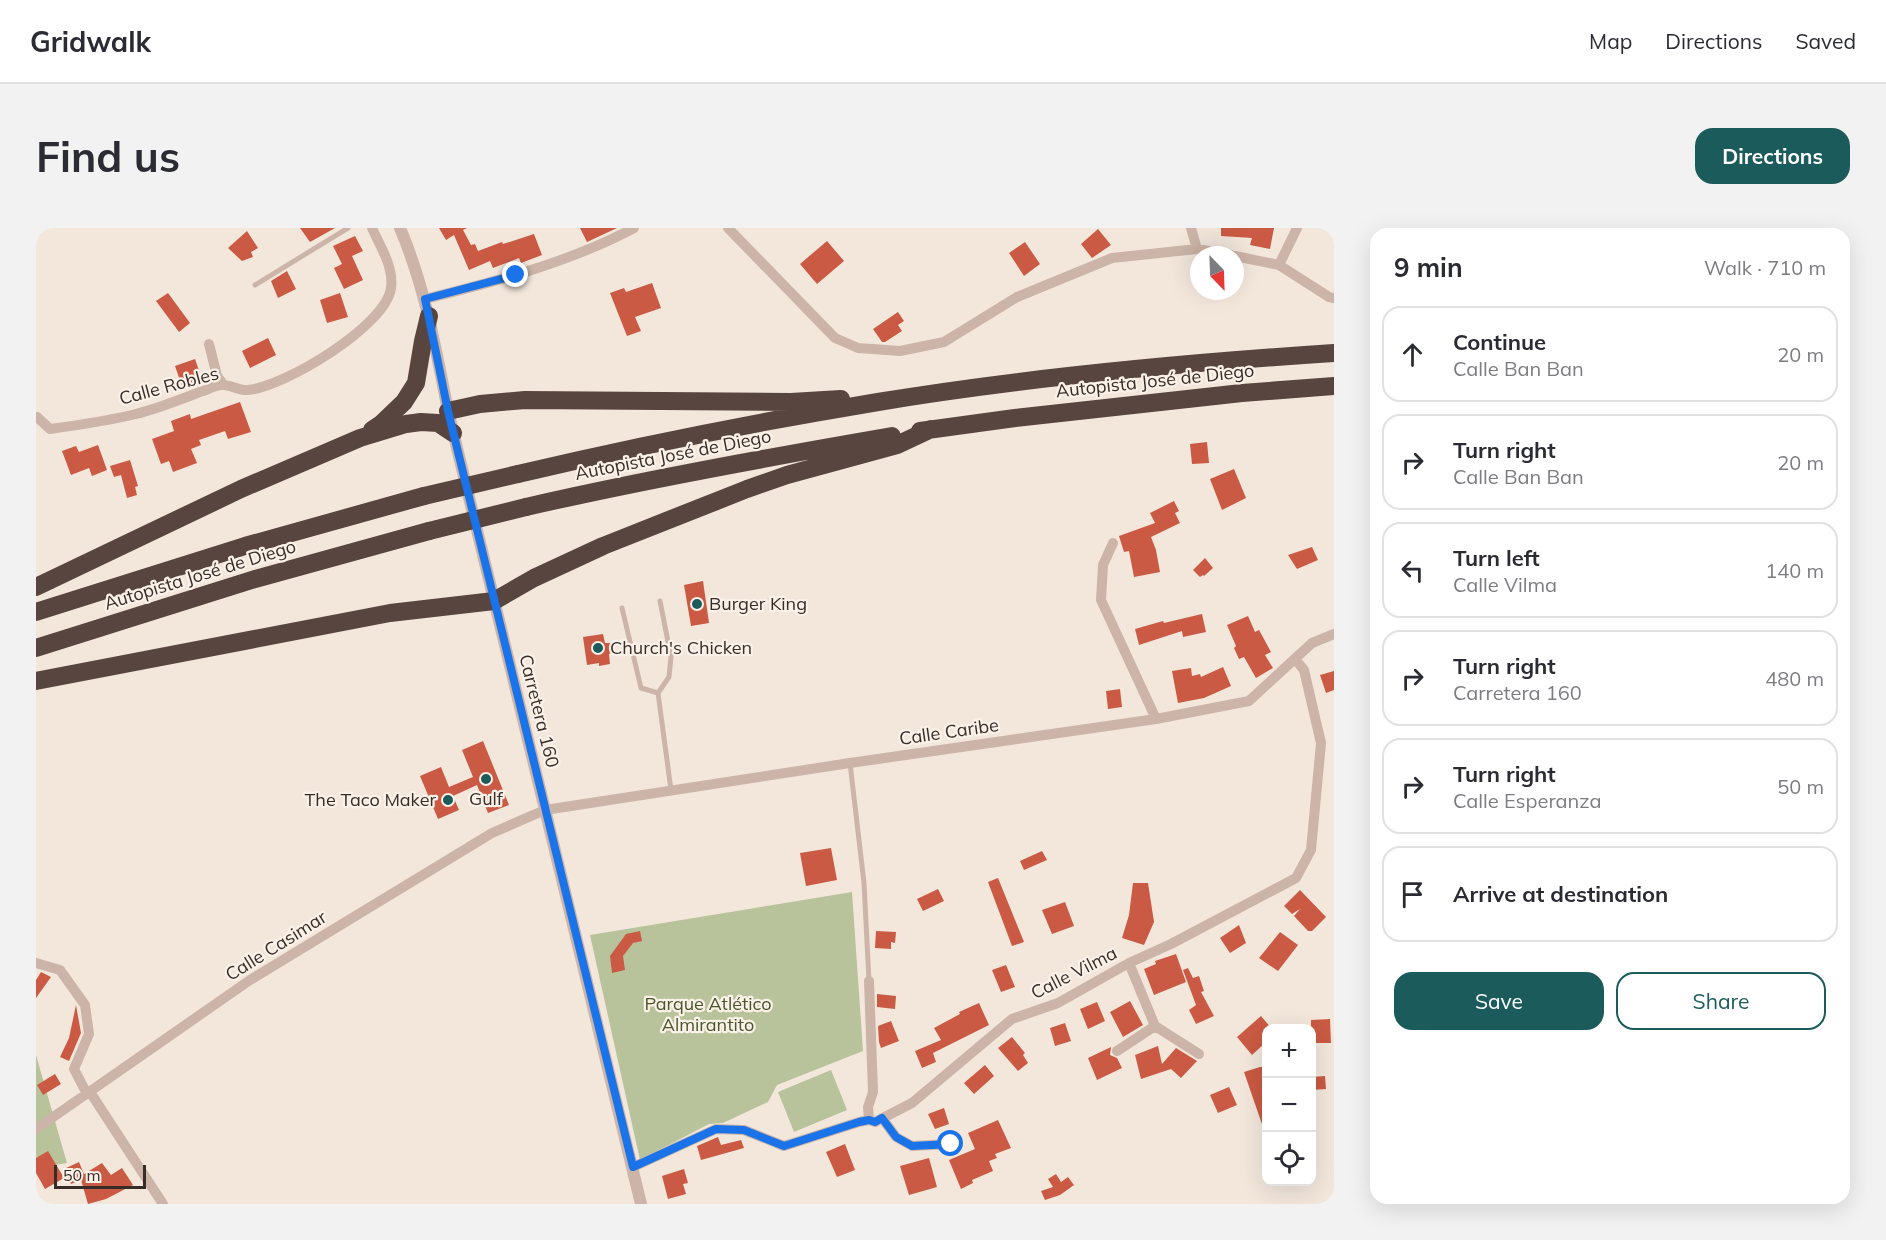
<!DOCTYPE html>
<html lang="en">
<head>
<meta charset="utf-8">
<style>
  :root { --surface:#fff; --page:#f2f2f3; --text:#2b2b33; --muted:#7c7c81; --line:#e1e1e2; --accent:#1c5b5b }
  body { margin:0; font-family:Mulish,sans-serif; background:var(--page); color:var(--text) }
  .controls { position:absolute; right:18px; bottom:18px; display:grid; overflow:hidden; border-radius:12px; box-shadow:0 6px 24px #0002 }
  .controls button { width:54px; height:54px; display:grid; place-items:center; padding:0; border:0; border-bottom:2px solid var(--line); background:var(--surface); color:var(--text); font:30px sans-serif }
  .compass { position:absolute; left:1154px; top:18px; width:54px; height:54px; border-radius:50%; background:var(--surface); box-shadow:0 6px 24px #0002; rotate:157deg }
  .scale { position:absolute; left:18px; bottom:15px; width:92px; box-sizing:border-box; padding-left:6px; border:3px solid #382c28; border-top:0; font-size:16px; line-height:21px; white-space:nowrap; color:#382c28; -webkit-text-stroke:4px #faf1e9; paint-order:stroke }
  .stop { position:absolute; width:18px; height:18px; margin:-14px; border:4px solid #1a73e8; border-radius:50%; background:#fff }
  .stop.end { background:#1a73e8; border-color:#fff; box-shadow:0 2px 6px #0008 }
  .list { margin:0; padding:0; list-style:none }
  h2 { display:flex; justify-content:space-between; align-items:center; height:78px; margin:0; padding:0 24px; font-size:26px }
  h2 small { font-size:20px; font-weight:400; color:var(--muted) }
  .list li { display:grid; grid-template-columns:39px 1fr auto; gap:18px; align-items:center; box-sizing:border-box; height:96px; margin:0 12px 12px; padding:0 12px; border:2px solid var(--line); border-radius:18px }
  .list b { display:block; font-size:22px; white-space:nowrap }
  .list p { margin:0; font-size:20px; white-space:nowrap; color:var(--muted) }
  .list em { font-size:20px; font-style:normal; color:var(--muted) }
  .actions { display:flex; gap:12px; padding:18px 24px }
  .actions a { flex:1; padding:14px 0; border:2px solid var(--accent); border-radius:18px; text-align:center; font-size:21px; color:var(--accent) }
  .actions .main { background:var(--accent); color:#fff }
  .icon { flex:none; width:33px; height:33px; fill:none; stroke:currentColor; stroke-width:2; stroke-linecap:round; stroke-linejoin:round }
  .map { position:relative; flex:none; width:1298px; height:976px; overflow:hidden; border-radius:18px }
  header { display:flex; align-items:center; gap:36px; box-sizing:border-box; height:84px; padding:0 30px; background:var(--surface); border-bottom:2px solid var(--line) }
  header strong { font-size:28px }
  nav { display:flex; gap:33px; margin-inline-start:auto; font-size:21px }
  .intro { display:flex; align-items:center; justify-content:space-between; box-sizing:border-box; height:144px; padding:0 36px }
  h1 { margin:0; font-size:42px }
  .button { padding:15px 27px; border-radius:18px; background:var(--accent); color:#fff; font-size:21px; font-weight:700 }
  main { display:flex; gap:36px; padding:0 36px }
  aside { flex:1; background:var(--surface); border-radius:18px; box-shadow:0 6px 24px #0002 }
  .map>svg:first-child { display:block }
  .green { fill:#b8c39b }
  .building { fill:#ca5a43 }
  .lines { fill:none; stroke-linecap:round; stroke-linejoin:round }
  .service { stroke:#ccb5a8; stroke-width:5 }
  .minor { stroke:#ccb5a8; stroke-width:10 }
  .tertiary { stroke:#ccb5a8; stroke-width:12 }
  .motorway { stroke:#59453f; stroke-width:18 }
  .motorway-bridge { stroke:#59453f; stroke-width:18 }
  .route { stroke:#1a73e8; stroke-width:8 }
  .poi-dot { fill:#1c5b5b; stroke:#faf1e9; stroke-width:2 }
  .labels { text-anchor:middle; stroke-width:4.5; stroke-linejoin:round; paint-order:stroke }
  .street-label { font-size:18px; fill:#382c28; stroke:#faf1e9 }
  .poi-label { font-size:18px; fill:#382c28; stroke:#faf1e9; text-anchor:start }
  .park-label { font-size:18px; fill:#4a572b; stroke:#faf1e9 }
</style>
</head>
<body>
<header>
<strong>Gridwalk</strong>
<nav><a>Map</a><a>Directions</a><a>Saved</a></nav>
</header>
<div class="intro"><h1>Find us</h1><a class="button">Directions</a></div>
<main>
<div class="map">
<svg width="1298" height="976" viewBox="0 0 1298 976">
  <rect width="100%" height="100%" fill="#f3e7dc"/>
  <path class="green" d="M816 664 827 823 741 857 732 874 687 895 673 896 604 932 554 707Z
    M0 827 31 935 0 940Z
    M795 842 811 882 758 904 742 864Z"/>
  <path class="building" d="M264 0H299L274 14Z
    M403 0H431L427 2 435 17 439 16 442 23 466 14 467 16 498 6 506 27 485 35 483 30 457 40 454 33 433 42 418 7 410 12Z
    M544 0H581L551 14Z
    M1185 0H1238L1234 21 1214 17 1216 10 1185 8Z
    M1062 1 1075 17 1056 30 1045 16Z
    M211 3 222 20 215 24 217 29 206 33 192 20Z
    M319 8 327 23 316 28 327 52 308 61 298 40 306 36 297 18Z
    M791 13 808 33 781 56 764 36Z
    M989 14 1004 36 988 48 973 25Z
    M251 43 260 61 242 70 235 53Z
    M616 55 625 80 599 89 605 103 591 108 574 65 588 60 590 64Z
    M132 65 154 95 143 104 120 73Z
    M304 65 312 89 291 95 284 72Z
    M862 84 868 93 862 97 866 103 849 114H846L837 101Z
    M232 110 240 127 214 140 206 123Z
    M159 131 166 151 146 158 139 138Z
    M204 174 215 204 192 211 189 203 163 212 165 217 155 221 161 235 137 244 133 233 125 236 116 211 138 203 135 193 154 186 155 191Z
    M1171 214 1173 235 1156 236 1154 216Z
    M62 217 71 242 56 248 53 240 35 247 26 223 40 218 43 224Z
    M94 232 102 258 99 259 101 267 91 270 85 247 78 249 74 238Z
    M1198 241 1210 270 1186 282 1174 251Z
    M1138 273 1143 283 1139 285 1144 295 1115 309 1120 322 1124 344 1098 349 1093 323 1088 324 1083 308 1119 295 1114 285Z
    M1276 319 1282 332 1261 341 1252 327Z
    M1169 330 1177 340 1168 348 1167 347 1164 349 1157 342Z
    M667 353 673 395 655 398 648 357Z
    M1166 386 1170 404 1147 409 1146 403 1103 417 1099 401 1127 393 1128 395Z
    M1212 388 1219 404 1223 402 1235 424 1229 427 1237 440 1220 450 1208 429 1203 431 1198 420 1200 418 1191 397Z
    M567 406 569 415H574L575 425 573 426 574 436 563 438V435L551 437 547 409Z
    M1187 439 1195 458 1168 470 1142 475 1136 443 1155 440 1156 448 1164 446 1165 449Z
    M1298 443V462L1290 465 1284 447Z
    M1084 461 1086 479 1072 481 1070 463Z
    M447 513 473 577 452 585 441 557 417 568 423 582 402 591 384 548 405 539 413 559 437 549 426 522Z
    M795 620 801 652 770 658 764 625Z
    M1006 623 1011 632 988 642 984 633Z
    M962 650 988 714 976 718 952 654Z
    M1097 655H1112L1118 694 1108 717 1086 710 1093 687Z
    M902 661 908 673 887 683 881 671Z
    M1264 662 1290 689 1276 703H1272L1258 688 1264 681 1256 686 1248 678Z
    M1029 674 1038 698 1016 706 1006 682Z
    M1203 697 1210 715 1194 725 1184 710Z
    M604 703 606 713 597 715 587 728 589 742 576 745 574 728 590 706Z
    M840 703 860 704 859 715 855 714V721L839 720Z
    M1244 704 1262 717 1242 743 1223 730Z
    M1140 726 1150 754 1118 767 1108 741 1120 736 1119 733Z
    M970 737 979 759 965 764 956 742Z
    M1152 740 1157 750 1163 748 1168 763 1165 764 1178 788 1160 796 1153 782 1160 777 1147 742Z
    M5 744 15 749 0 770V752Z
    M841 766 860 768 859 781 841 779Z
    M1094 773 1107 797 1087 809 1074 784Z
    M1061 774 1069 793 1052 801 1044 781Z
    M943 775 953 797 897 825 900 834 886 840 879 823 905 812 898 800 924 786 923 784Z
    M40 777 45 805 33 833 24 829 33 810Z
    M1225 788 1236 801H1230V814L1216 827 1201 809Z
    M1294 791 1295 815H1275V792Z
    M855 793 863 813 845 820 843 814 842 798Z
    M1029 795 1035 813 1019 818 1014 800Z
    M976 809 989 825 987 827 992 835 982 843 962 820Z
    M1122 818 1126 836 1140 820 1161 833 1145 850 1135 841 1105 851 1099 827Z
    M1075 819 1074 827 1081 830 1086 840 1061 852 1052 830Z
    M949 837 958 848 938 866 928 855Z
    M1224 839H1228L1230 846V864L1227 865 1230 876V904L1229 905 1208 844Z
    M19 846 25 856 7 867 1 857Z
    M1289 848 1290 861 1275 862V849Z
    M1193 859 1201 877 1182 885 1174 867Z
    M908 880 913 896 899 901 892 886Z
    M962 892 975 920 959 926 961 930 953 933 957 943 936 952 937 955 925 961 913 932 939 921 932 905Z
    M682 909 685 917 705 912 708 920 665 932 661 918Z
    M809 916 819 942 801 949 790 924Z
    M12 923 28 950 9 961 0 945V930Z
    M893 930 901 959 873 967 864 938Z
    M43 934 48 946 66 935 75 947 86 940 97 957 70 971 52 976 45 952 35 956 28 941Z
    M648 941 652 955 647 956 650 966 632 971 626 948Z
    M1020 946 1025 954 1032 949 1038 957 1024 967 1009 972 1005 963 1017 959 1012 951Z"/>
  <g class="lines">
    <path class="service" d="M219 57 312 0
      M624 373 635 429 633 449 622 465 635 562
      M586 380 605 460 622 465
      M814 535 828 655 833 753"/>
    <path class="minor" d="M692 0 799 110 822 120 864 123 908 114 981 69 1076 30 1161 21 1195 27
      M1155 0 1161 21
      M1199 28 1243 37 1293 69 1298 70
      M1243 37 1261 0
      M389 71C461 53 532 35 598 0
      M173 116 181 148 187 156
      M1 189 14 201C43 197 72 193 100 186 121 181 143 172 164 164 171 162 179 157 186 157 194 156 203 163 212 162 248 159 350 98 355 60 358 39 344 18 336 0
      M1077 315 1067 337 1065 372 1120 491
      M0 735 24 742 49 777 53 806 38 841 51 866
      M1093 735 1119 798 1163 826
      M1081 823 1119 798
      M54 864 127 976
      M846 890 860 909 876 918 916 916
      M833 892 832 879 837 864 833 753
      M0 901 214 752 456 605 509 582 814 535 1120 491 1213 473 1276 415 1298 406
      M597 939 680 901 708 902 748 918 823 894 833 892 839 894 876 875 976 791 1022 775 1093 735 1135 716 1260 650 1275 622 1285 515 1268 442 1259 431"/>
    <path class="tertiary" d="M364 0C389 59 400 121 412 183L605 976"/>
    <path class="motorway" d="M412 183 444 176 489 172 755 174 805 171
      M336 202 345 196 368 174 380 155 387 113 393 88
      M884 203 979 190 1206 165 1298 158
      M482 246C601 218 721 194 842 174 993 149 1146 135 1298 125
      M490 279C611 251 734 229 856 208
      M0 359 205 261 324 210 370 196 385 194 402 195 417 205
      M0 384 209 318 388 268
      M0 420 219 351 393 303
      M0 453 354 385 458 373 498 350 567 318 711 261 751 247 861 217 895 201"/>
    <path class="motorway-bridge" d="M388 268 482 246
      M393 303 490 279"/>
  </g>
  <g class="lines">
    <path class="route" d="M480 47 389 71 412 183 597 939 680 901 708 902 748 918 823 894 833 892 839 894 846 890 860 909 876 918 915 916"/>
  </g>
  <g class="poi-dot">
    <circle cx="661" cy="376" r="6"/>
    <circle cx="562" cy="420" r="6"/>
    <circle cx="450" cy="551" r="6"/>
    <circle cx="412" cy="572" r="6"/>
  </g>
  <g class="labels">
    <g class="street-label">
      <text transform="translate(1119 153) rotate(-6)" y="6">Autopista José de Diego</text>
      <text transform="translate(133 158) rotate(-15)" y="6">Calle Robles</text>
      <text transform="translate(637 227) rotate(-11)" y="6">Autopista José de Diego</text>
      <text transform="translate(164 347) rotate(-17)" y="6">Autopista José de Diego</text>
      <text transform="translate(503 483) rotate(76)" y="6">Carretera 160</text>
      <text transform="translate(913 504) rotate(-8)" y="6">Calle Caribe</text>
      <text transform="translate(240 718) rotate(-32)" y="6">Calle Casimar</text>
      <text transform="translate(1038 745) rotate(-27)" y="6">Calle Vilma</text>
    </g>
    <g class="poi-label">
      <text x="673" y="382">Burger King</text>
      <text x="574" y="426">Church's Chicken</text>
      <text x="450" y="577" text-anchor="middle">Gulf</text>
      <text x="400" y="578" text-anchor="end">The Taco Maker</text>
    </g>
    <g class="park-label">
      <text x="672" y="782">Parque Atlético<tspan x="672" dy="21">Almirantito</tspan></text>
    </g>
  </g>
</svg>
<div class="controls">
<button>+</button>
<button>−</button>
<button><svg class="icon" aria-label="locate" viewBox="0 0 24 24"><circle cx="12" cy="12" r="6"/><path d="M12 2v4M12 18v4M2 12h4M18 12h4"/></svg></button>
</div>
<svg class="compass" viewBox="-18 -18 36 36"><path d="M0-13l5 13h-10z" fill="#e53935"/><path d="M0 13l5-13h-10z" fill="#7c7c81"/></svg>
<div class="scale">50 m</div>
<div class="stop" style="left:915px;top:916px"></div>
<div class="stop end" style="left:480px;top:47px"></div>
</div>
<aside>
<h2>9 min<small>Walk · 710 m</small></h2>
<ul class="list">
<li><svg class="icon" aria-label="ahead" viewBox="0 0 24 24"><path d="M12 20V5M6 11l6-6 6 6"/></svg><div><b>Continue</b><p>Calle Ban Ban</p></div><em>20 m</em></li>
<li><svg class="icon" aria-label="right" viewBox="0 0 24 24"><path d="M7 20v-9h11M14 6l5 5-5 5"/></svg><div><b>Turn right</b><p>Calle Ban Ban</p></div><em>20 m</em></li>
<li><svg class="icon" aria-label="left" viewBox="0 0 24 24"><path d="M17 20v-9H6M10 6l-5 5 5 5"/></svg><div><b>Turn left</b><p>Calle Vilma</p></div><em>140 m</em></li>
<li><svg class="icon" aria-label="right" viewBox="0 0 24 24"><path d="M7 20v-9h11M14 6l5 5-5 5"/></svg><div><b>Turn right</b><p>Carretera 160</p></div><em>480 m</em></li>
<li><svg class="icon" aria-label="right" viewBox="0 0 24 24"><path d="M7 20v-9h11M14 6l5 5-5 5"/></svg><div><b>Turn right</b><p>Calle Esperanza</p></div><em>50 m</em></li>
<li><svg class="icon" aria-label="arrive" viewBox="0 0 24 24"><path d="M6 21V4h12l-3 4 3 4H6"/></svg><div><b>Arrive at destination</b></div></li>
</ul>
<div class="actions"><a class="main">Save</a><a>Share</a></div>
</aside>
</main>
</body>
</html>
